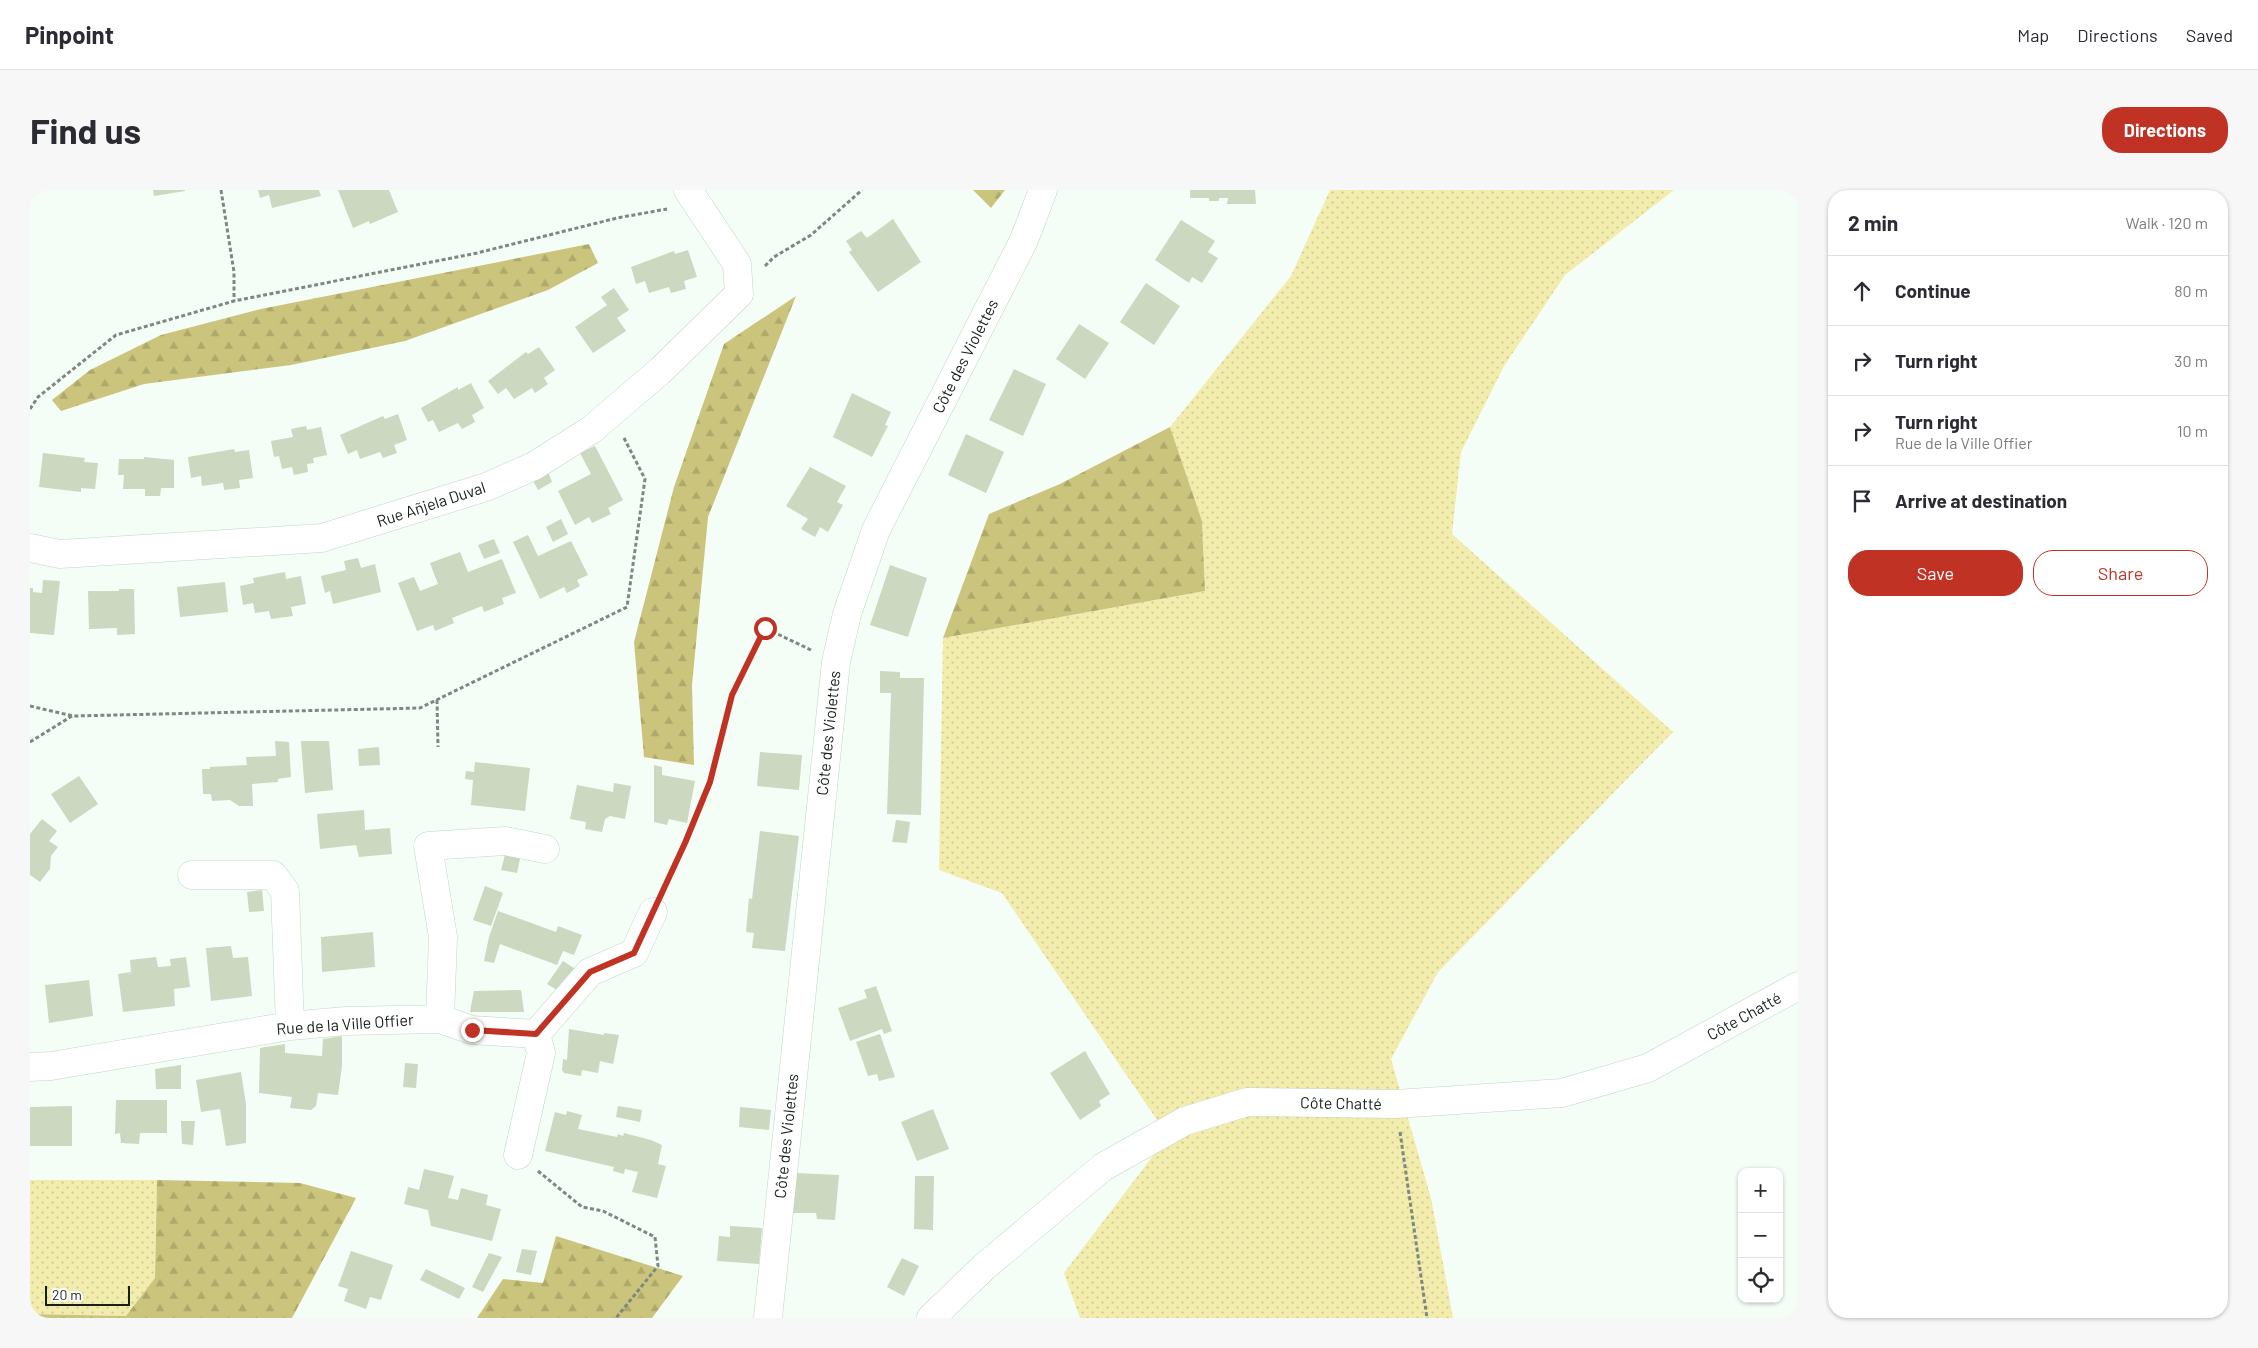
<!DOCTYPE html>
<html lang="en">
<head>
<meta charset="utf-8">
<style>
  :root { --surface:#fff; --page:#f7f7f7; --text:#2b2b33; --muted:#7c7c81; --line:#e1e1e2; --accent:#c03324 }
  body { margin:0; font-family:Barlow,sans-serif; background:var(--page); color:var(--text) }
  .controls { position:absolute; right:15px; bottom:15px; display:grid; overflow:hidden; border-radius:10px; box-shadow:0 1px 4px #0004 }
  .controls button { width:45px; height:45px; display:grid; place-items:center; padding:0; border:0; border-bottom:1px solid var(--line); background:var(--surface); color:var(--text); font:25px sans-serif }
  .scale { position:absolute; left:15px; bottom:12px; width:85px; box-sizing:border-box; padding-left:5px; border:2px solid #161f18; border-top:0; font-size:14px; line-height:18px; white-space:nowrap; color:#161f18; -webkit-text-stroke:4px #fff; paint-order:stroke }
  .stop { position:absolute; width:15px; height:15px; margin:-11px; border:4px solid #c03324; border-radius:50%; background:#fff }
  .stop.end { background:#c03324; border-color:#fff; box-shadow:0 1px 5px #0008 }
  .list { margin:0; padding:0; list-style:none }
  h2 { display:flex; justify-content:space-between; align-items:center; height:65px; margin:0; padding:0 20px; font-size:21px }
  h2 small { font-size:16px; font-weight:400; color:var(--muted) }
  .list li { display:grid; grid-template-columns:32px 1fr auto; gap:15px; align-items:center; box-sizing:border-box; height:70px; padding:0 20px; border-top:1px solid var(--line) }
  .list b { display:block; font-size:19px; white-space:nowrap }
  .list p { margin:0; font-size:16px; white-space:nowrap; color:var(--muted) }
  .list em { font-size:16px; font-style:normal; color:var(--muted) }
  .actions { display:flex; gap:10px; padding:15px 20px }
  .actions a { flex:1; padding:11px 0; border:1px solid var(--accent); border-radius:20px; text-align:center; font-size:18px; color:var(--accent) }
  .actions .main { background:var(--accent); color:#fff }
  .icon { flex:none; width:28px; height:28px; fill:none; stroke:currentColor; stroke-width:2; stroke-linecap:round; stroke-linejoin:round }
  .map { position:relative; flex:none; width:1768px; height:1128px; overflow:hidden; border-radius:20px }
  header { display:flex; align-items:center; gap:30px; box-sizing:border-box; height:70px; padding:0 25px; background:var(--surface); border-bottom:1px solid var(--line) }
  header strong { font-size:24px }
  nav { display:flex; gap:28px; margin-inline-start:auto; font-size:18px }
  .intro { display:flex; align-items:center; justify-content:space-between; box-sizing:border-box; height:120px; padding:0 30px }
  h1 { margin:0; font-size:35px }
  .button { padding:12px 22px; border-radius:20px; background:var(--accent); color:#fff; font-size:18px; font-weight:700 }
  main { display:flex; gap:30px; padding:0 30px }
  aside { flex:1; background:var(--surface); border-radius:20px; box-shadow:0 1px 4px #0004 }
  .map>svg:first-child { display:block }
  .grass { fill:url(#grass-dots) }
  .forest { fill:url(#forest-firs) }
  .building { fill:#ccd8bf }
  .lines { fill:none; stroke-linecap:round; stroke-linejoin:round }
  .minor-casing { stroke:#bfd7c5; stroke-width:29 }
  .path { stroke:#7e8880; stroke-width:3; stroke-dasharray:4 2.5; stroke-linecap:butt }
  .minor { stroke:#fff; stroke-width:28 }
  .route { stroke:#c03324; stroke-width:6 }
  .labels { text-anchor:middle; stroke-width:4; stroke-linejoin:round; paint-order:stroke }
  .street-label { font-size:16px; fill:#161f18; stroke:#fff }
</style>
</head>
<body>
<header>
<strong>Pinpoint</strong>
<nav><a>Map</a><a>Directions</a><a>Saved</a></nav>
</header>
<div class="intro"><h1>Find us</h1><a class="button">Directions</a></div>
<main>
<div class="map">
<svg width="1768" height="1128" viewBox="0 0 1768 1128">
  <defs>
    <pattern id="grass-dots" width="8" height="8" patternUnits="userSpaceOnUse" patternTransform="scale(1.25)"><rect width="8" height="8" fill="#f2ecad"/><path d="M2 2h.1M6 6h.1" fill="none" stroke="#cfca94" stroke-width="1.8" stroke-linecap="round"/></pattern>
    <pattern id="forest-firs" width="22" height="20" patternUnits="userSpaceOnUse" patternTransform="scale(1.25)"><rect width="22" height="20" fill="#cbc47d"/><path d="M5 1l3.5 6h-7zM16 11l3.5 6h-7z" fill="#aea86b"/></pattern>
  </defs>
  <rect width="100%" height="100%" fill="#f4fef6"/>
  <path class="grass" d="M1300 0H1644L1535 85 1474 176 1431 262 1422 344 1643 542 1408 782 1361 869 1401 1008 1423 1128H1050L1034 1083 1138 946 972 703 909 680 913 448 1175 401 1172 331 1140 237 1261 86Z
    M0 990H127L125 1088 96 1126 0 1124Z"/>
  <path class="forest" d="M943 0H975L961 18Z
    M559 54 568 73 518 100 375 151 261 175 114 194 31 221 22 210 60 180 131 145 231 119Z
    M766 106 678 327 662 495 664 575 614 567 604 452 644 297 694 154Z
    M1140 237 1172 331 1175 401 913 448 959 324 1030 294Z
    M127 990 270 993 326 1008 262 1128H0V1124L96 1126 125 1088Z
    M526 1046 653 1086 622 1128H447L473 1089 513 1093Z"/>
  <path class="building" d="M123 0H155V1L124 6Z
    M228 0H289L291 6 242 18 239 5 230 8Z
    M308 0H359L368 22 340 34 339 31 323 38Z
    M1160 0H1225L1226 14H1197L1198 8H1189V11H1179V8H1160Z
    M863 29 891 72 848 102 819 62 822 60 816 51 831 41 837 48Z
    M1151 30 1185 51 1178 62 1188 68 1172 93 1162 87 1159 93 1125 70Z
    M658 60 667 87 654 91 656 99 641 103 639 97 619 103 615 91 606 94 601 77 644 61 645 64Z
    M1116 93 1150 116 1124 155 1090 132Z
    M584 98 599 120 587 128 596 141 563 163 545 137 577 115 571 107Z
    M1049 134 1079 153 1055 189 1026 169Z
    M509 157 525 180 514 188 518 194 505 203 502 198 484 209 476 198 468 204 458 191 496 162 498 164Z
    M984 179 1016 194 993 246 959 230Z
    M441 193 454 218 442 225 445 232 432 239 428 233 409 242 403 230 398 232 391 218 428 197V200Z
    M822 203 861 222 855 235 858 236 842 267 803 247Z
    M368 224 377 250 364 255 367 263 353 268 350 262 330 269 327 260 318 264 310 245 353 226 355 229Z
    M276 236 277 240 291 237 297 265 283 268 284 273 277 274 278 282 264 285 262 277 252 279 249 266 244 267 241 251 263 247 261 239Z
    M936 244 974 262 956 303 918 285Z
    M565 256 593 310 578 318 581 324 562 333 559 327 545 335 528 301 561 284 550 263Z
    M204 259 205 262 219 260 223 288 209 290 210 298 194 300 193 293 172 296 171 286 161 288 158 267Z
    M13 263 55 268 54 272 68 273 65 299 51 298V302L9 297Z
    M114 267 144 270V298H131L130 306H115V299H93L94 285H88L89 269H114Z
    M516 277 522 292 508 300 500 285Z
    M780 277 816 296 807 312 813 315 798 342 790 337 785 347 771 339 778 329 756 316Z
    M531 329 538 344 523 352 516 337Z
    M498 345 508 366 541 351 558 385 547 390 550 396 537 403 534 397 510 409 483 352Z
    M464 349 470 363 454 369 448 355Z
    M430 362 438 382 472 369 486 403 472 408 474 414 454 422 452 416 422 428 424 433 405 441 403 435 387 441 368 393 384 387 390 401 408 394 400 373Z
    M328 368 331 378 345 374 351 402 303 414 300 401 295 403 291 386 316 380 314 371Z
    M860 375 897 388 878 447 840 435Z
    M255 382 256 389 271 386 276 414 261 417 263 426 241 429 239 421 225 423 223 413 213 415 210 396 224 393 223 388Z
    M13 390 30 391 24 445 0 443V398H3V402L12 403Z
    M195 392 198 422 150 427 147 397Z
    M89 399H104L105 444 87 445V438L59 439 58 401H89Z
    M850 481 870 482V488H894L891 625 857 624 861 503H850Z
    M245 551 259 552 261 587 248 589V592L222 594 223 616H209L200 610 182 611 181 604H173L172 579H180V577L217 575 216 567 246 566Z
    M271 551H299L303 600 275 603Z
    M349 557 350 575 329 576 328 559Z
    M730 562 772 565 769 600 727 596Z
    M445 572 500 578 495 621 441 615 443 590 435 589 436 581 444 582Z
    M624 575 632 577V585L665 591 657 633 639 629 637 635 624 632Z
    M49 586 68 614 40 633 21 604Z
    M584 593 601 596 595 629 580 626 575 629 572 642 555 639 556 632 540 629 547 595 583 602Z
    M334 620 335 640 360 638 362 664 329 667 326 655 290 659 287 624Z
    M12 629 27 641 19 651 28 657 21 666 20 679 10 692 0 685V644Z
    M866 630 880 632 877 653 862 652Z
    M730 641 769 646 755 761 722 758 724 743 716 742 719 708 722 709Z
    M476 661 491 664 487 683 471 680Z
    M455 696 473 703 461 736 443 730Z
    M232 700 234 721 219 722 217 702Z
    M468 721 526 742 528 736 552 745 544 765 533 761 527 775 470 754 464 773 454 771 459 747Z
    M343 742 345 777 292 782 291 747Z
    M201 756 203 768 218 767 222 806 181 811 176 758Z
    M126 767 128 777 141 776 140 769 156 767 160 797 144 799 145 816 93 822 88 784 101 782 100 770Z
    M533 771 547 780 530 802 517 794Z
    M59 790 63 826 19 833 15 795Z
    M846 796 862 841 854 844 852 839 820 851 808 818 837 808 834 800Z
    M491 800 494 822H440L444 801Z
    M539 839 574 845V843L589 845 583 874 570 871 568 883 552 880 551 886 534 883 532 880 533 869 537 870Z
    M850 844 865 887 849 891 847 884 838 886 826 852Z
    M312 846V876L308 905 288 903 286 916 281 920 260 918 262 907 229 903 230 858 255 854V863L292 866 293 849Z
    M1055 861 1080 904 1069 911 1071 916 1050 930 1020 883Z
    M375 873 388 874 386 898 373 897Z
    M151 875V899H126L125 879Z
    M211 882 216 914V953L196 956 190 919 171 922 166 890Z
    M86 910H137V943H110L109 954 91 953 90 943 85 944Z
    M42 916V956H0V917Z
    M588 916 612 920 610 932 586 927Z
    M710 917 741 920 739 940 709 937Z
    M903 919 919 959 887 971 871 932Z
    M537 921 552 925 548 939 587 947 588 944 593 946 594 943 621 950 632 955 628 974 636 976 627 1008 602 1002 608 982 595 979 594 984 583 981 584 977 515 961 525 922 536 925Z
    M151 931H165L163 955 152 954Z
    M394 979 424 986 418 1008 428 1010 431 998 458 1005 456 1015 471 1019 462 1051 401 1036 398 1020 374 1014 378 997 389 1000Z
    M766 983 809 985 805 1030 787 1029 786 1023H763Z
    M885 986H904L903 1040 884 1039Z
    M700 1036 732 1038 729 1074 687 1071 689 1046 700 1047Z
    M492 1059 507 1061 501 1085 486 1082Z
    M321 1061 363 1075 351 1110 340 1107 336 1119 314 1111 318 1099 308 1096Z
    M459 1063 472 1067 453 1102 442 1097Z
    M872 1068 889 1076 874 1106 857 1097Z
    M396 1079 435 1098 429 1109 390 1090Z"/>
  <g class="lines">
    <g class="minor-casing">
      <path id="minor" d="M0 358 30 364 292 348 456 297 504 276 561 240 630 181 709 104 707 74 658 0
        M162 685H243L255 701 260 836
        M410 829 413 747 398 656 475 651 515 659
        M506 844 560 782 604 763 623 722
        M0 877 21 876 260 836 316 831 410 829 442 840 506 844 511 863 488 965
        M738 1128 806 472 817 424 846 340 994 50 1013 0
        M901 1128 954 1077 1073 977 1155 931 1217 912 1366 914 1532 903 1618 878 1768 796"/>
    </g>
    <path class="path" d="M191 0 204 82V111
      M735 76 744 67 781 45 832 0
      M0 219 8 207 86 145 204 111 447 63 587 28 637 19
      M407 510 408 557
      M0 516 43 526 390 518 597 417 615 289 594 248
      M0 552 42 526
      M635 696 680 592 701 505 735 438 781 460
      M1370 942 1397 1128
      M508 981 552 1017 573 1021 625 1047 628 1076 586 1128"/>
    <use href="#minor" class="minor"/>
  </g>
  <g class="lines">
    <path class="route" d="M442 840 506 844 560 782 604 763 655 653 680 592 702 505 735 438"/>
  </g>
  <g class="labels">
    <g class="street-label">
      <text transform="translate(935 166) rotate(-63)" y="6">Côte des Violettes</text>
      <text transform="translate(401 314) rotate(-18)" y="6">Rue Añjela Duval</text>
      <text transform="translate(798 543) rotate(-84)" y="6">Côte des Violettes</text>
      <text transform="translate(1714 826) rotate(-29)" y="6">Côte Chatté</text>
      <text transform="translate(315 834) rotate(-4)" y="6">Rue de la Ville Offier</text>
      <text transform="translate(1311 913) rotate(1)" y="6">Côte Chatté</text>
      <text transform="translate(756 946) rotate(-84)" y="6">Côte des Violettes</text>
    </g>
  </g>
</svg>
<div class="controls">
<button>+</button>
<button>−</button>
<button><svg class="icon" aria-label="locate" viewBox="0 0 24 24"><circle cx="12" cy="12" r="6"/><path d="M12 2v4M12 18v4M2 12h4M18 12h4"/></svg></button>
</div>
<div class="scale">20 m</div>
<div class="stop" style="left:735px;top:438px"></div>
<div class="stop end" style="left:442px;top:840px"></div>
</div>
<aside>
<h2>2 min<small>Walk · 120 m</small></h2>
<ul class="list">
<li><svg class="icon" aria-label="ahead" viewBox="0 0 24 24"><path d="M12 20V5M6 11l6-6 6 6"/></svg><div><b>Continue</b></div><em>80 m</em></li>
<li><svg class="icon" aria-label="right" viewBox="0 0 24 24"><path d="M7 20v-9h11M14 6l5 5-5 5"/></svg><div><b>Turn right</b></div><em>30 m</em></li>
<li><svg class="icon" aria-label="right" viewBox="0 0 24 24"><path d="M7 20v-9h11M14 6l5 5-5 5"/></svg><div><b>Turn right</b><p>Rue de la Ville Offier</p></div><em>10 m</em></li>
<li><svg class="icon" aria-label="arrive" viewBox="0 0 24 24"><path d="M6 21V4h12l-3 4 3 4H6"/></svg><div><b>Arrive at destination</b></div></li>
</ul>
<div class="actions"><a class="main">Save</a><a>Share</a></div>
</aside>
</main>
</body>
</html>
